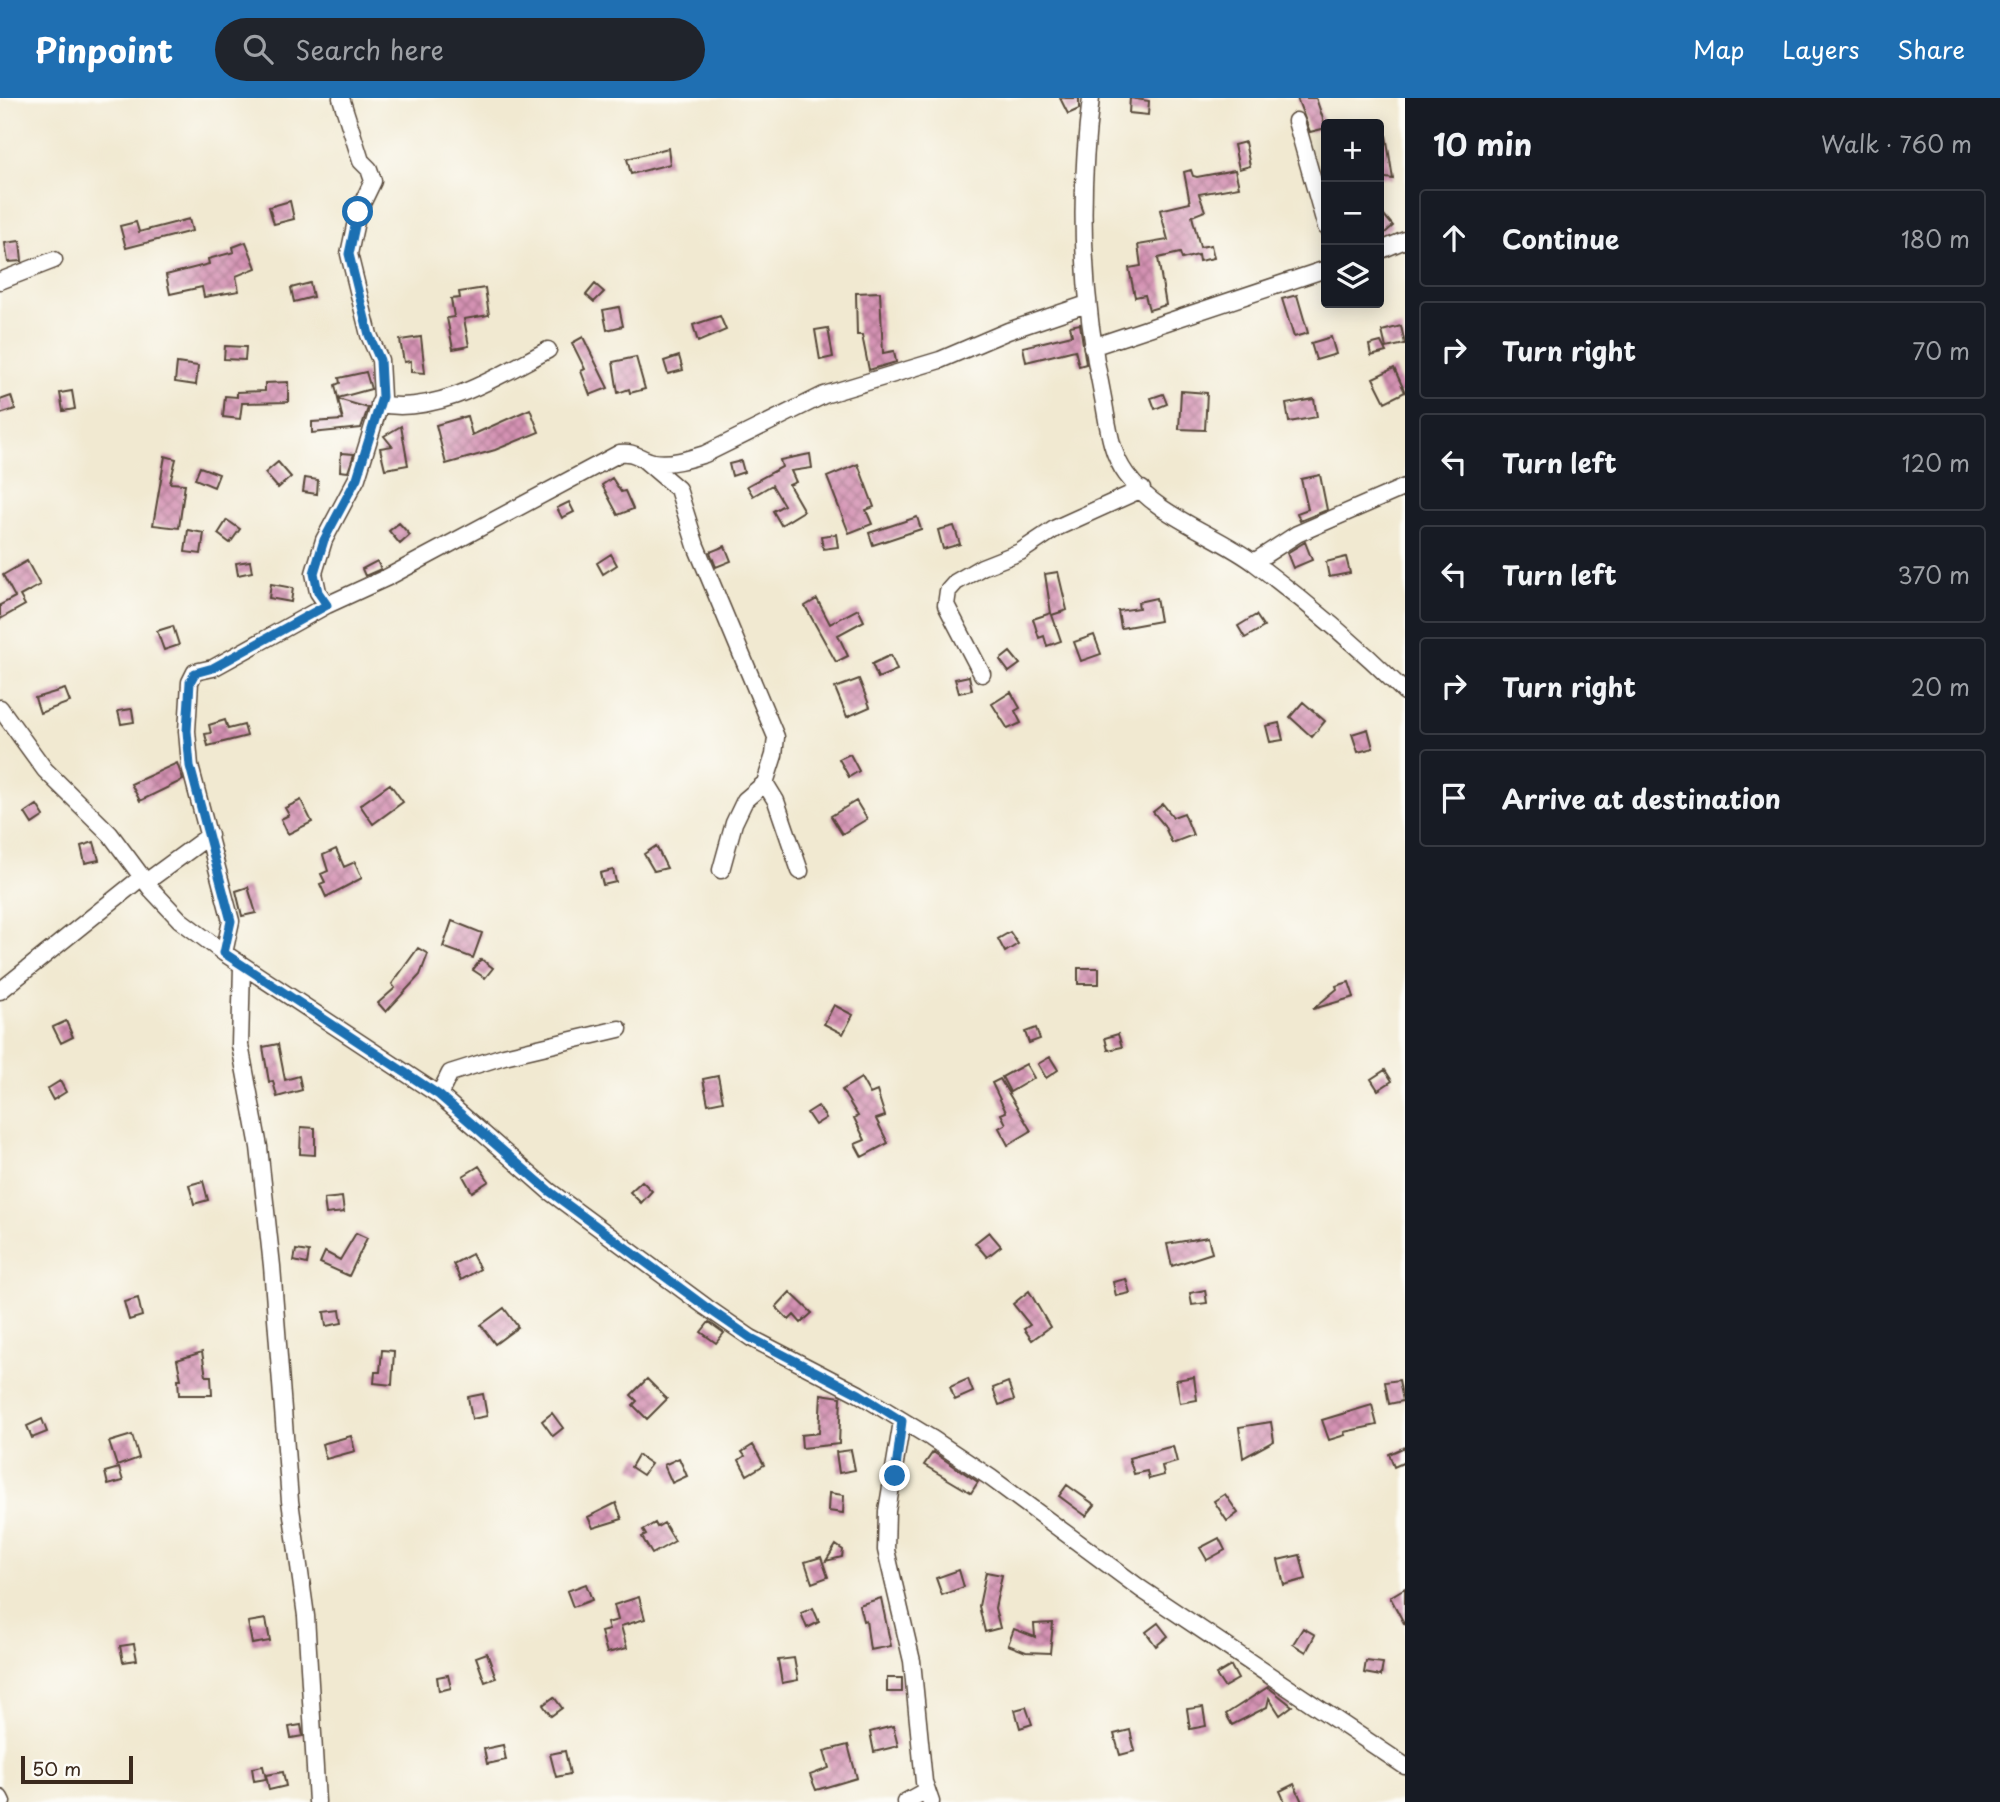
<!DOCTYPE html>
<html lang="en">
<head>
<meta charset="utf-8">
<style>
  :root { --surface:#171b24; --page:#20242c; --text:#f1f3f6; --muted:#9ea1a6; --line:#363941; --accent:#1f6fb2 }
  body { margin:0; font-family:"Playpen Sans",sans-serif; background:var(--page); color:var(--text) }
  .controls { position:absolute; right:21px; top:21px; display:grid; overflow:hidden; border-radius:7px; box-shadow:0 4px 18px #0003 }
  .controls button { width:63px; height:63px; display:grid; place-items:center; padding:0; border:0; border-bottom:2px solid var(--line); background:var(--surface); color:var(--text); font:35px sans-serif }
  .scale { position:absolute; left:21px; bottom:18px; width:112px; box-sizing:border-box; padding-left:7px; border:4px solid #3b2a1e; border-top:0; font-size:19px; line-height:24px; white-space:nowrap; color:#3b2a1e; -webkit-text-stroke:5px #fdfcf7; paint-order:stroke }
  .stop { position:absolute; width:21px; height:21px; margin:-16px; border:5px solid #1f6fb2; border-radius:50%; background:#fff }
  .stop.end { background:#1f6fb2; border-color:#fff; box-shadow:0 2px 7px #0008 }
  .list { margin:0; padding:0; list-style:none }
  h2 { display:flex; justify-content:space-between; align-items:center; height:91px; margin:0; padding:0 28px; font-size:30px }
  h2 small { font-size:23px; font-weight:400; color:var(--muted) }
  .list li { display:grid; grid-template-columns:46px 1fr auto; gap:21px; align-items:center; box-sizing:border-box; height:98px; margin:0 14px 14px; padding:0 14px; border:2px solid var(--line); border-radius:7px }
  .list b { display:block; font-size:26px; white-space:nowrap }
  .list em { font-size:23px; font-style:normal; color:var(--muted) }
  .icon { flex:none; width:38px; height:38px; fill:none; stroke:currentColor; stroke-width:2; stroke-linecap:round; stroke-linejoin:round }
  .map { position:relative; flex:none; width:1405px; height:1704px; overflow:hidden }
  header { display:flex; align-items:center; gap:42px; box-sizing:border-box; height:98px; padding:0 35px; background:var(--accent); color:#fff }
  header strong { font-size:33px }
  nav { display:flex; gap:38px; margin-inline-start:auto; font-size:24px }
  .search { width:490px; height:63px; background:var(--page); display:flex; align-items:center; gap:18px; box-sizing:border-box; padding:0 24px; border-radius:38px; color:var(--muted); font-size:26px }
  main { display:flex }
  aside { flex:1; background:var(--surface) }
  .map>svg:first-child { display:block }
  .building { fill:url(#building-cross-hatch) }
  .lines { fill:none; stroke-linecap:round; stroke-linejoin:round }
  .minor-casing { stroke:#564739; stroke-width:19 }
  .minor { stroke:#fff; stroke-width:16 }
  .route { stroke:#1f6fb2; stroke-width:9 }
</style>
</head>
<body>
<header>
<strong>Pinpoint</strong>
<div class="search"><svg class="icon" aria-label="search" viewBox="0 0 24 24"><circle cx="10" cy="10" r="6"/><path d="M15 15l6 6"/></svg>Search here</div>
<nav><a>Map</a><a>Layers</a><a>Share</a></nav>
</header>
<main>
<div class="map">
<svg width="1405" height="1704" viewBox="0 0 1405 1704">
  <defs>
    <pattern id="building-cross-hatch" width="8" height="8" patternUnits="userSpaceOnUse" patternTransform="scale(1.75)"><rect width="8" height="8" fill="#d492b3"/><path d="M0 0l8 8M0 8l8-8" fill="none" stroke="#ad7791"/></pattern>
  </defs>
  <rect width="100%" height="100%" fill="#fdfcf7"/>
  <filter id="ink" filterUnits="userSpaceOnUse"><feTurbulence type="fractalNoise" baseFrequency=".0143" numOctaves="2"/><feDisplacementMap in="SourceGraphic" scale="14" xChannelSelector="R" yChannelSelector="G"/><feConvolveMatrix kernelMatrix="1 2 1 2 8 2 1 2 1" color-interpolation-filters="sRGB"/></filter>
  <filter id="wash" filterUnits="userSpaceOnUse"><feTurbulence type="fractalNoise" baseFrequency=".00686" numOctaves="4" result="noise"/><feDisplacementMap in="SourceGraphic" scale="28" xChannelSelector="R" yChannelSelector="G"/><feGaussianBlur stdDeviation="1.57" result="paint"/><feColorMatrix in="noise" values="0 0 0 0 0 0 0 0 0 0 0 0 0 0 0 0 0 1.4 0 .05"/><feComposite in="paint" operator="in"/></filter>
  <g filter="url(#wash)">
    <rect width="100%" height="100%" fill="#f1e9d1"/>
    <g id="blocks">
      <path class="building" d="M1060 0H1079V11L1068 16Z
        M1130 0 1149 3 1148 17 1129 15Z
        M1297 0H1316L1326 30 1310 34Z
        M1383 37H1386L1393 81 1379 79Z
        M1245 44 1250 68 1239 71 1234 47Z
        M668 50 670 66 631 76 627 61Z
        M1191 72 1193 78 1197 79 1235 72 1239 89 1199 96 1205 113 1192 118 1200 149 1211 147 1214 160 1199 163 1198 157 1182 161 1180 155 1158 160 1166 207 1149 212 1145 197 1135 199 1129 170 1141 168 1138 147 1168 142 1160 112 1190 105 1184 74Z
        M290 103 294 121 274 126 269 109Z
        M1379 111 1393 128 1379 140Z
        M189 121 192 133 126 150 120 128 136 124 139 134Z
        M20 143 22 163 8 164 5 145Z
        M246 144 256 170 236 178 239 193 204 199 202 189 170 196 166 177 209 166 208 161 234 154 233 149Z
        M310 185 313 199 294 204 291 190Z
        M595 186 604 194 594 204 586 197Z
        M485 190 489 217 464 221 469 248 453 251 447 220 454 219 451 201 460 200 459 194Z
        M880 194 883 255 894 253 896 264 869 272 862 237H857L856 195Z
        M1297 197 1308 235 1294 239 1282 201Z
        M619 209 623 228 607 232 603 212Z
        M720 218 726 232 698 244 693 227Z
        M1080 226 1086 266 1079 268 1075 252 1026 264 1023 249 1072 237 1070 228Z
        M1401 228 1405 246 1386 250 1382 233Z
        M828 230 833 259 820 262 815 232Z
        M421 239 425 275 411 274V263L404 264 400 242Z
        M583 239 608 290 590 297 581 273 585 271 572 245Z
        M1331 239 1336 256 1316 262 1311 245Z
        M1381 244 1386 254 1371 258 1369 247Z
        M225 248 246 249 245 262 224 261Z
        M679 258 683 272 668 276 664 263Z
        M636 259 645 291 630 295 629 291 618 295 613 264Z
        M177 265 198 268 196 287 175 284Z
        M1394 270 1405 294 1385 304 1373 280Z
        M366 274 371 291 338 300 335 287 340 285 339 280Z
        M288 284V304L242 305 240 321 223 319 225 298 237 299V294L265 293V285Z
        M72 293 75 311 63 313 60 295Z
        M1181 293 1207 295 1205 332 1179 331Z
        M1163 296 1167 306 1155 311 1151 300Z
        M11 298 15 311 0 316V302Z
        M338 301 368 310 361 330 312 335V324L343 322Z
        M1314 301 1317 319 1289 324 1286 306Z
        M530 311 539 334 495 352 446 366 436 327 467 318 472 337Z
        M401 328 408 367 385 371 380 350 392 348 384 338Z
        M341 355 354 356 348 374 340 373Z
        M810 356 812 370 791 373 796 384 789 387 804 413 781 427 773 413 784 407 772 387 753 398 747 388 782 369 780 362Z
        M165 358 176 361 170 385 185 386 179 430 153 427Z
        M741 363 744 374 732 378 729 366Z
        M278 364 291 379 278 390 265 375Z
        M858 366 874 409 866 412 872 426 849 435 827 379Z
        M200 369 219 376 214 389 195 381Z
        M1320 377 1327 412 1300 423 1297 415 1308 411 1301 381Z
        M305 380 318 382 317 396 303 394Z
        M612 380 621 394 625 393 633 411 618 417 602 387Z
        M569 404 574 414 562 420 557 410Z
        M917 419 921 431 873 447 869 435Z
        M227 422 240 431 230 445 218 436Z
        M399 425 410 437 400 446 389 433Z
        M954 428 960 446 943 451 938 432Z
        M188 432 204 435 201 456 185 454Z
        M836 436 838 449 823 451 821 438Z
        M1305 444 1312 462 1293 470 1287 455Z
        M725 448 731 463 716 469 710 454Z
        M611 456 617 467 603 476 597 465Z
        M1346 459 1350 475 1329 479 1326 464Z
        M27 463 40 487 20 498 25 507 0 521V507L15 499 3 477Z
        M250 463 252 474 238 477 236 465Z
        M377 463 381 471 365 478 362 471Z
        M1058 474 1067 512 1052 517 1061 543 1047 548 1044 538 1039 540 1033 521 1051 515 1045 476Z
        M271 486 293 490 291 504 269 500Z
        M1156 500 1160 523 1121 530 1118 513 1139 510 1138 504Z
        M817 501 830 526 858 511 864 523 838 537 848 558 836 564 805 508Z
        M1256 517 1264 529 1245 540 1238 528Z
        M173 528 179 547 164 552 157 533Z
        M1094 537 1101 556 1081 563 1074 544Z
        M1010 554 1020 566 1009 574 1000 562Z
        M891 557 897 572 878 580 872 566Z
        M969 578 972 592 959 595 955 581Z
        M859 581 870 609 847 619 835 590Z
        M65 591 70 604 40 615 35 600Z
        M1011 594 1020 610 1015 613 1021 625 1008 631 992 606Z
        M1303 604 1325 623 1312 639 1290 619Z
        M132 611 134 624 121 626 118 613Z
        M225 622 228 631 244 627 247 638 208 648 205 636 211 635 209 627Z
        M1279 625 1283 642 1270 644 1266 628Z
        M1368 631 1373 650 1358 654 1352 636Z
        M850 656 859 673 849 679 839 661Z
        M177 665 183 682 140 703 131 686Z
        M390 686 403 704 373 726 360 707Z
        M301 702 312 724 288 736 281 721 289 717 285 710Z
        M856 703 867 721 842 736 831 718Z
        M1163 706 1173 719 1184 715 1193 737 1172 745 1164 727 1153 714Z
        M37 707 44 718 32 726 25 715Z
        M94 744 99 762 85 765 81 748Z
        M656 748 667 770 654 773 644 756Z
        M336 751 344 769 355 764 362 780 326 799 320 786 325 784 321 776 328 773 323 757Z
        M613 772 616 784 603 787 600 775Z
        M248 789 256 815 242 818 236 793Z
        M452 823 482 835 473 860 443 849Z
        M1010 834 1018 846 1005 854 998 841Z
        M418 850 428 856 420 877 386 914 378 905 395 890 392 886Z
        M481 861 493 870 485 880 473 872Z
        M1078 870H1099V886H1078Z
        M1349 884 1354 899 1313 911 1337 891 1336 888Z
        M834 907 853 917 843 936 824 926Z
        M66 923 73 939 61 945 53 929Z
        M1036 930 1040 941 1029 945 1025 934Z
        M1118 936 1122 949 1108 952 1105 940Z
        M278 946 285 982 299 978 302 992 277 999 273 983 269 984 263 949Z
        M1050 959 1058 972 1046 980 1038 966Z
        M1026 966 1034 980 1010 994 1002 979Z
        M1385 972 1392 983 1378 992 1371 981Z
        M718 978 723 1003 708 1006 703 981Z
        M861 980 870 996 877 993 885 1018 876 1021 888 1045 862 1059 855 1046 865 1042 854 1020 858 1018 842 992Z
        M1000 981 1031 1033 1008 1047 999 1030 1006 1026 1001 1016 1006 1014 992 985Z
        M60 983 66 994 53 1002 47 991Z
        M818 1008 826 1020 815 1027 807 1015Z
        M301 1029 315 1030V1057L300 1056Z
        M479 1068 489 1083 472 1094 463 1078Z
        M203 1083 208 1102 194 1106 189 1087Z
        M642 1083 652 1093 641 1105 630 1094Z
        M342 1099 344 1114 326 1116 324 1101Z
        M989 1134 1001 1148 987 1159 975 1145Z
        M356 1135 367 1140 349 1178 320 1165 325 1154 340 1162Z
        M1208 1139 1212 1155 1172 1168 1167 1146Z
        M296 1152 309 1154 307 1166 294 1163Z
        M472 1156 480 1171 461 1182 453 1166Z
        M1126 1181 1130 1195 1116 1198 1113 1184Z
        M1205 1192 1207 1205 1192 1207 1190 1195Z
        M1029 1193 1050 1229 1032 1242 1024 1231 1030 1227 1013 1206Z
        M790 1194 812 1215 801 1225 794 1217 789 1222 776 1209Z
        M138 1200 142 1218 129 1222 124 1204Z
        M504 1210 518 1229 495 1246 481 1227Z
        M340 1212 342 1225 326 1228 324 1214Z
        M709 1224 724 1235 716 1245 701 1234Z
        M382 1252 394 1253 392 1287 374 1285 375 1274H380Z
        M202 1254 206 1278H211L212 1297H179L178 1281H181L177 1262Z
        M1194 1279 1197 1302 1180 1305 1176 1282Z
        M647 1281 667 1301 647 1321 633 1307 637 1303 631 1297Z
        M968 1281 973 1294 955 1302 950 1289Z
        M1399 1282 1403 1303 1389 1306 1385 1284Z
        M1008 1284 1014 1302 999 1307 993 1290Z
        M483 1296 487 1318 472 1321 468 1299Z
        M821 1296 841 1299 839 1346 802 1350 801 1337 819 1335Z
        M1372 1307 1377 1327 1344 1334 1345 1337 1329 1342 1322 1322Z
        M552 1315 563 1330 553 1338 542 1323Z
        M42 1321 47 1334 32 1340 27 1328Z
        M1271 1324 1274 1343 1243 1360 1239 1329Z
        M132 1337 139 1360 117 1368 109 1344Z
        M351 1338 355 1353 326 1361 322 1346Z
        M753 1347 764 1367 747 1377 739 1362 745 1358 742 1354Z
        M1173 1348 1177 1364 1162 1368 1164 1377 1149 1381 1147 1373 1134 1376 1129 1360Z
        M1405 1349V1364L1394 1369 1389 1356Z
        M851 1352 855 1372 839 1375 836 1354Z
        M933 1354 978 1384 971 1395 924 1367Z
        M638 1357 651 1366 643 1377 631 1369Z
        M679 1360 687 1378 672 1385 664 1367Z
        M119 1370 123 1383 108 1387 105 1374Z
        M1067 1387 1095 1407 1086 1418 1059 1398Z
        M829 1395 844 1397 843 1415 828 1413Z
        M1225 1396 1238 1415 1227 1423 1214 1403Z
        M616 1405 622 1421 593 1430 588 1419Z
        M655 1425 657 1429 664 1425 675 1443 652 1456 642 1439 646 1437 643 1432Z
        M1219 1440 1225 1452 1207 1462 1200 1450Z
        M836 1447 843 1452 842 1459 826 1463Z
        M1300 1457 1306 1481 1284 1487 1278 1462Z
        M821 1459 828 1479 812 1485 805 1464Z
        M959 1472 964 1489 942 1497 936 1480Z
        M986 1474 1002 1477 995 1510 1000 1530 985 1534 979 1508Z
        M586 1486 592 1502 573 1509 567 1493Z
        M1405 1490V1527L1390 1499Z
        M639 1499 645 1521 621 1528 627 1550 607 1555 601 1534 609 1532 607 1525 618 1522 614 1507Z
        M881 1500 891 1548 870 1552 866 1522 863 1523 859 1507Z
        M813 1510 819 1524 807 1530 801 1515Z
        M266 1521 270 1543 252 1546 248 1524Z
        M1053 1525 1050 1555 1026 1554 1008 1547 1014 1531 1035 1539 1034 1526Z
        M1158 1525 1168 1538 1156 1548 1146 1534Z
        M1303 1530 1315 1537 1306 1554 1293 1546Z
        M134 1546 137 1562 123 1564 120 1548Z
        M487 1555 496 1580 485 1584 476 1559Z
        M794 1560 798 1582 782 1585 778 1562Z
        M1366 1563 1383 1565 1381 1578 1364 1575Z
        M1231 1568 1238 1581 1224 1589 1216 1577Z
        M448 1577 451 1590 439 1593 437 1579Z
        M887 1580H902V1594H887Z
        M1268 1589 1292 1608 1280 1617 1269 1600 1267 1609 1232 1627 1226 1616Z
        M554 1599 562 1610 551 1618 543 1607Z
        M1026 1609 1032 1626 1020 1630 1015 1612Z
        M1203 1609 1206 1628 1190 1631 1187 1611Z
        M301 1627 303 1638 291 1640 289 1629Z
        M893 1628 898 1648 874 1654 870 1634Z
        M1130 1632 1135 1653 1120 1657 1114 1636Z
        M503 1647 506 1662 487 1666 484 1651Z
        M848 1647 857 1680 816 1692 810 1677 829 1670 824 1653Z
        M565 1653 570 1676 556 1679 550 1656Z
        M263 1668 266 1681 254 1683 252 1670Z
        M283 1674 286 1688 269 1692 266 1677Z
        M1294 1686 1302 1704H1285L1280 1693Z"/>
    </g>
  </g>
  <g filter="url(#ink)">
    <use href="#blocks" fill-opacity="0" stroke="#564739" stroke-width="2"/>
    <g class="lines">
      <g class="minor-casing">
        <path id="minor" d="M1091 0C1078 101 1082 201 1103 300 1108 326 1110 354 1126 376 1157 419 1215 435 1256 466 1308 505 1359 549 1405 594
          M1296 23 1326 129
          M1379 153 1405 142
          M0 183 54 162
          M1092 249 1326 171
          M379 306C439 317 496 279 548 252
          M643 361 678 391 696 448 776 639 774 657 765 685 745 702 734 725 721 772
          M1254 464 1297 436 1405 389
          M327 507 318 494 314 475 324 442 357 380 382 299 380 262 369 237 349 156 358 114 373 83 369 71 361 63 341 0
          M982 576 946 507 948 493 956 484 982 469 1020 454 1056 430 1142 391
          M0 610 45 672 110 736 151 791 180 822 224 855 439 997 549 1093 706 1209 751 1240 859 1296 931 1340 991 1380 1141 1491 1405 1668
          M765 685 776 703 800 773
          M146 784 210 737
          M224 855 231 823 190 668 187 633 190 584 195 574 213 570 327 507 388 479 620 355C634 353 640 361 653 364 670 367 689 361 705 356L824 297 940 262 1008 233 1087 206
          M242 867 240 947 259 1049 272 1168 290 1403 306 1518 317 1704
          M0 893 142 779
          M439 997 450 975 504 958 619 931
          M902 1323 887 1413 886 1452 912 1563 924 1684 931 1704
          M0 1700 2 1704
          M905 1704 927 1692"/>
      </g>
      <use href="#minor" class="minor"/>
    </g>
  </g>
  <g class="lines" filter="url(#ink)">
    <path class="route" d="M358 114 349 156 369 237 380 262 382 299 357 380 324 442 314 475 318 494 327 507 213 570 195 575 190 584 187 633 190 668 231 823 224 855 439 997 549 1093 706 1209 751 1240 859 1296 902 1323 895 1378"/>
  </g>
</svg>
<div class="controls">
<button>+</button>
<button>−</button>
<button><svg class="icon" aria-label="layers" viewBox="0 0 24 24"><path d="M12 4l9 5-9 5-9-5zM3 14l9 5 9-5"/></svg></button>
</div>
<div class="scale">50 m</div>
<div class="stop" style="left:358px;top:114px"></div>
<div class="stop end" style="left:895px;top:1378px"></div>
</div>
<aside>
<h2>10 min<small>Walk · 760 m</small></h2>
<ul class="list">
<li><svg class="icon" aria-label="ahead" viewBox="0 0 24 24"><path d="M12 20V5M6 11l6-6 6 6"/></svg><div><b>Continue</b></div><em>180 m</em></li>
<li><svg class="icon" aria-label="right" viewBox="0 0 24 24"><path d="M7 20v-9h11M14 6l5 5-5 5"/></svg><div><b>Turn right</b></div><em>70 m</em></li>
<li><svg class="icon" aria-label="left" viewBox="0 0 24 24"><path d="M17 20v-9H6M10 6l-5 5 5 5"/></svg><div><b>Turn left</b></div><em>120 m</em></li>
<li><svg class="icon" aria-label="left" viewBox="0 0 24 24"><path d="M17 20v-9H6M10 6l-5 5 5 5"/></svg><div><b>Turn left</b></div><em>370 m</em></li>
<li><svg class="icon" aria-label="right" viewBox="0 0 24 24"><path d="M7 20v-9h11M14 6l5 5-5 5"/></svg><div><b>Turn right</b></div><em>20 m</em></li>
<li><svg class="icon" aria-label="arrive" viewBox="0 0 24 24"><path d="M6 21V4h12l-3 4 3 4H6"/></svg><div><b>Arrive at destination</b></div></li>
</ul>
</aside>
</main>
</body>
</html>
